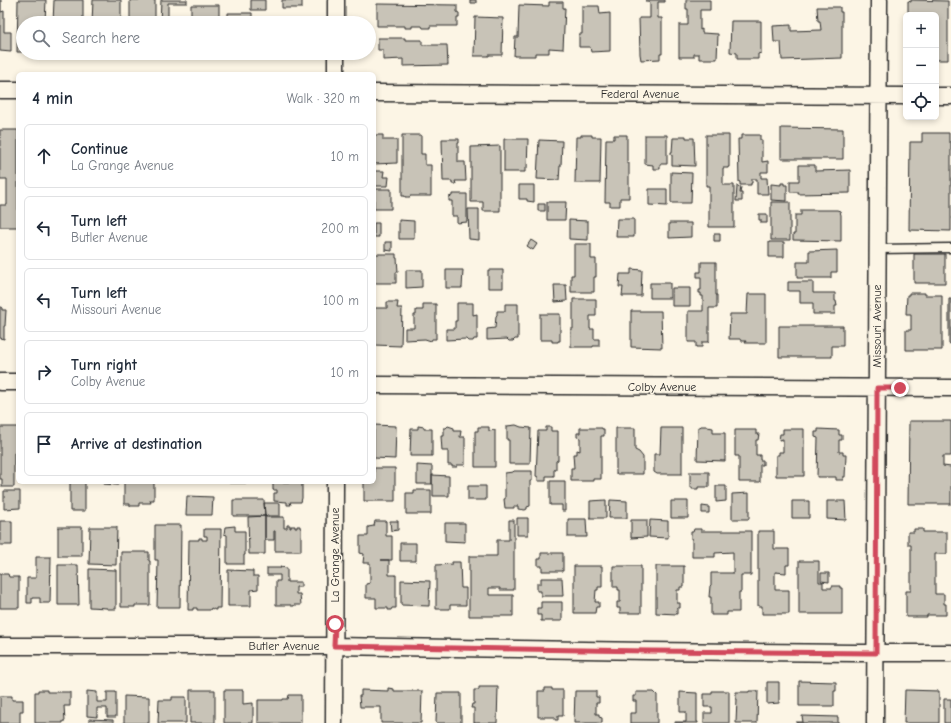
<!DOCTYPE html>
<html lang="en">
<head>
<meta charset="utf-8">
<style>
  :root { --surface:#fff; --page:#f2f2f3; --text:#1f2937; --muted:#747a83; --line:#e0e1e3 }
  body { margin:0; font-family:"Comic Neue",sans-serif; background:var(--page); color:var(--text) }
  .controls { position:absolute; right:12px; top:12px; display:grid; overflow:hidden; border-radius:6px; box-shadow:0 2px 6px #0003 }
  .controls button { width:36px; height:36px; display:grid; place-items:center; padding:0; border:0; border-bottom:1px solid var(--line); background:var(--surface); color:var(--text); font:20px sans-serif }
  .stop { position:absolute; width:12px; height:12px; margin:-9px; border:3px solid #d1495b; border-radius:50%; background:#fff }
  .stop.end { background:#d1495b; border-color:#fff; box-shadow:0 1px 4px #0008 }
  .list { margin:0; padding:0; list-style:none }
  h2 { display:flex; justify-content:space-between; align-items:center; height:52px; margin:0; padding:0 16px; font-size:17px }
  h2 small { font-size:13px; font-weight:400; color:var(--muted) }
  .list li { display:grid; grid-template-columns:26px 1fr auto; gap:12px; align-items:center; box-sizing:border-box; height:64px; margin:0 8px 8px; padding:0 8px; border:1px solid var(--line); border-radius:6px }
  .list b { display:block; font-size:15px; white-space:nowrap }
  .list p { margin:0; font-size:13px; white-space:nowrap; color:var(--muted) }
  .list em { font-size:13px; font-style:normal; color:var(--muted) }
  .icon { flex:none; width:22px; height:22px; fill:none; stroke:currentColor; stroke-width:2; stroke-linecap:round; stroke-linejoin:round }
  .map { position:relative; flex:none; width:951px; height:723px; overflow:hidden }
  .search { position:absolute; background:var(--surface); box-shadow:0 2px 6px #0003; left:16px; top:16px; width:360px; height:44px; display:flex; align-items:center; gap:10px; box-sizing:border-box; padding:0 14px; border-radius:22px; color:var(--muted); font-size:15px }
  .panel { position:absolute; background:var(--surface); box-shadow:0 2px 6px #0003; left:16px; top:72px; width:360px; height:412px; border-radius:6px }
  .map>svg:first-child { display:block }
  .building { fill:#c8c3b7; stroke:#2b2b2b }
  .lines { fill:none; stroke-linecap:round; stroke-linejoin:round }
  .service-casing { stroke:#2b2b2b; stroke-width:11 }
  .minor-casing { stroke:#2b2b2b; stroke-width:19 }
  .service { stroke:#fcf5e5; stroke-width:8 }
  .minor { stroke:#fcf5e5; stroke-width:16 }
  .route { stroke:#d1495b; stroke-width:5 }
  .labels { text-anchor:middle; stroke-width:3; stroke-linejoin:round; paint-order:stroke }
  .street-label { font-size:12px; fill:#2b2b2b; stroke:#fcf5e5 }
</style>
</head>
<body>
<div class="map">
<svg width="951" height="723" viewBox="0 0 951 723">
  <rect width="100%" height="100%" fill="#fcf5e5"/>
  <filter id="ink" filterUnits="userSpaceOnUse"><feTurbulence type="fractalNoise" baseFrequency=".025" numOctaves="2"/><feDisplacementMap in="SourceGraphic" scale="8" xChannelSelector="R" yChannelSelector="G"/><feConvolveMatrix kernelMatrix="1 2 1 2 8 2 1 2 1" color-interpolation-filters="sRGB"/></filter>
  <g filter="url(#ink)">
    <path class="building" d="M0 0H1V12L4 11V32H11V52L0 51Z
      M18 0H46L45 23H23V52H17Z
      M54 0H83V23H53Z
      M93 0H121V23H92Z
      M130 0H155V23H130Z
      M161 0H187V3H168V23H160Z
      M251 0H265V10H251Z
      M282 0H302V8H282Z
      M470 0H476V3H470Z
      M646 0H665V2H658V18H662V54H660V59L641 60 640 54 639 18H650V2H646Z
      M686 0H710V10H700V30L702 29V33L718 34 717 59H699V54H694V57H679V25H688V9H686Z
      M911 0 948 1V60H936V15H908V1L911 2Z
      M549 2H563V8H565L563 49 549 48V53H535V56H514L515 37H518L519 5 549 6Z
      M377 4 457 5V12L459 13V18H457V26H430V28H423L422 26H412V28H405V26H377Z
      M191 5H219V23H191Z
      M582 6H599L600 14 610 13V51L591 52 590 47H579V34H582Z
      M817 7H840V12H842V58L782 60 781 42H774L773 26 791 25V31L821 30 820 21H818Z
      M228 13H252V23H228Z
      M475 17 503 18 502 55H489V56H474Z
      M270 21H304V23H270Z
      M731 21H761V53L758 54V59H737V53L730 52Z
      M378 38H405V40H422V45H447L448 65 403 66V59L383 60V50H378Z
      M191 53H219V55H191Z
      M230 53H254V56H230Z
      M287 53H304V56H287Z
      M781 128 843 129V159H781Z
      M0 130H18V227H0V205H7V179H0Z
      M922 133H949V142H951V231L909 230 910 142H922Z
      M374 135H383V140H397V163L374 164Z
      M402 135H421V154H425V165H431V196H410V197H405V196H402Z
      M581 135H592V137H601L600 183H575L576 137H581Z
      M614 135H627V163H629V198H620V206H610V202H605L606 139H614Z
      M645 135H667V164H660V169H653V165L645 164Z
      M706 135H729V167H728V168H723V185H734V227H709V186H706Z
      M741 135H760V140H762V162L768 161V172H761V178H767L768 194H757V179H752V183H751V185H740V182H739L738 139H741Z
      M680 136H686V138H694L695 166 672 165V155H671V152H672L673 138H680Z
      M442 139H459V143H458V162H465L466 181H455L456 184H452V181H443Z
      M504 139H528L527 169H525V172H504Z
      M539 140 562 141 561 166H560L559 180 537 179Z
      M500 146V211H483V202H471V147Z
      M799 165H815V171L850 170V193L798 194 799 192H790V181H799Z
      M374 171H384L383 177H389L388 186H374Z
      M671 172 692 173 691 203H671Z
      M781 183H784V185H787V201L771 200V184L781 185Z
      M519 185H534V202L527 201V199H519Z
      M737 186 741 187 740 193H742V201H736Z
      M374 189H391V209H374Z
      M649 189H667V206L649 205Z
      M452 194H467V222L457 223V216H452V201H449V197L452 196Z
      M547 202H566L565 220H547Z
      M771 202H790V240H771Z
      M538 204H545V211H538Z
      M468 209H479V240L469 239Z
      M801 210H837L840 211 841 215V241L793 240V234H795V215H801Z
      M759 214H767V223H761V220H759Z
      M617 219H634V237H616Z
      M399 220 414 221V239H399Z
      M569 220 588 221V240L569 239Z
      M374 223H379V237H374Z
      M669 223H691V237L669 238Z
      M714 234H720V241H714Z
      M531 240 537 244 533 250 527 246Z
      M385 242H392V251L385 250Z
      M769 242H784V257H769Z
      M574 244H591V259H596V277H594V292H571V275H574Z
      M837 250V272H831V278H797V262H809V251Z
      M374 254H396V258H397L398 272H396V283H374Z
      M914 254H945V283H914Z
      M701 262H716V295H717V308H709V342H702V347H696V342H688V311H703V296H701V293H699V290H701V277H697V272H701Z
      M631 269 642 270 641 296H622L623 287H619L620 274H631Z
      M406 270H422V287L406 288Z
      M446 270H463L462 288H446Z
      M488 270H503V288H488Z
      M788 282H813V293H835V301H836L837 306H835V314H813V303H800V291H788Z
      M650 283H670V298H650Z
      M554 285H566L567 301 555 302Z
      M672 288H690V306H672Z
      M909 293H925V295H942V350H906V330H911V314H906L907 295H909Z
      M748 294H766V343H745L746 341H741L740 339H729L730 314H747Z
      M573 299H596V316H590V329H594V339H599V346H593V347H571V329H573Z
      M949 299H951V343L949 344Z
      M387 302H398L397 308H402L401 346 374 345V308H387Z
      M457 303H473V315L477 314V339H474L473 341H468L466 339 446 340V329H455V321H457Z
      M423 304H436V339H432L431 341 425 339 405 340V328H414V315H416V310H423Z
      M505 304H518V339H515L513 341H509L507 339 487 340V329L495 328 496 316 497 315V311H505Z
      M0 307H2V310H6L5 326H4V339L0 338Z
      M631 311H661L662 348 631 347Z
      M540 314H560V341H558V342H552V340H540Z
      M779 326H843V346H832V357H779Z
      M909 421H951V456H943V466L951 467V504H908Z
      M374 425 396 426 395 459 374 458Z
      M516 425 521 427 531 428 530 464H509V440H507V426Z
      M418 426 424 427V429H432V456H410L411 429H418Z
      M448 426 454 428V431H461L460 437H465V465H457V467H452V465H448V451H442L441 436H444V428H446Z
      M701 426H707V427L713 428V433H725V461L697 460 698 427H700Z
      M0 427H18V453H14V487H2V479H0Z
      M478 427H489V431L495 430V467H475V431H478Z
      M546 427H551V431H558V460L556 461V469L554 470V476H546V481H538V477L536 476 538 431H546Z
      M580 428H602V429H604V436H601V479H593V481H571V468H574L573 454H577V450L580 451V438L577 437V433H580Z
      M616 428H635V450L639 452 643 457V474H616Z
      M661 428H682V474H657L654 472V454H660Z
      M783 429H804V476H776V455H779V452H783V439L779 440 780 434H783Z
      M818 429 839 430V435H842V440H839V452H843V455H846L845 477H843V480H836V477H817L818 438 815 437V432H818Z
      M735 430H756V434H759L758 440H756V455H760V460H763V465H760V482H739V456H735Z
      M417 465 432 466V484H417Z
      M374 468H395V501H364V482H374Z
      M514 471H532V481H530V506L527 507V509L525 510 518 509V506H514V508H505L504 499H505V473L513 472Z
      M690 472H709V487H698V489H692V487H690Z
      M432 475 449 476V496H433V484H432Z
      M550 481H565V511H562V505H550Z
      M70 482H85V511H70Z
      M104 482H118V485L104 484Z
      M124 482H154V500H150L151 503H139V506H130V504H124Z
      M229 482H259V483H229Z
      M273 482H302V498L301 502H290L291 505H287V502L274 501V493H277V490H273Z
      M468 486H486V500H468Z
      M716 486H726V501L716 502Z
      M414 490H431V514H406V493H414Z
      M4 491H20V508L4 509Z
      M749 493V519H732V494Z
      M187 496 213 497 212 515H186Z
      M233 500H264L265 516H233Z
      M606 500V518H590V501Z
      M610 500 627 501V518H609Z
      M671 501H688V518H671Z
      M792 501H809V518H792Z
      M827 501H845L846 520 827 519Z
      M264 503H280V516H265Z
      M702 506 709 507V513H702Z
      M265 516H266V517H284V528H287V525H290V528H291V526H295V528H297V526H300V528H301V551H275V531H274V540H265Z
      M265 516V554H249L248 517Z
      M517 518H528V535H517Z
      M568 519H586L587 537H568Z
      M509 520H514V590H500V588H489V595H513V616H469V556H497V540H509Z
      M631 520H647V537L631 538Z
      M650 520 668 521V538L649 537Z
      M0 521H12V545H0Z
      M375 521H386V536H392V560H381H389V575H396V608H392L391 610H388V608H376V598H366V584L370 583V563H363L364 554 360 553V536H368V527L374 526Z
      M390 521H398V530L391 531Z
      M445 523H465V542L445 541Z
      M155 525H181L180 607H157L158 560H155Z
      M235 526V531H245V555H244V564H227V535L224 534 225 527Z
      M58 527H82V556H58Z
      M90 527H117L116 565 89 564Z
      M204 529H221L220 608H216V610H215L211 608 210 610H197V608H193V610H188L189 540H199V538H202V540H207V536H204Z
      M694 529H701V531H751V575H741V592H739V612H727V615H711V597H709L710 586 711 585V573H733V552L715 553V557H692V539H691V532H693Z
      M914 529H923V532H947V554H935V594H944V604H946V615H927V617H906V591H911V545H908V532H914Z
      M758 531H774V549H789V565H786V573L775 572V590H789V614H762V606H758Z
      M400 543H416V561H400Z
      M121 552H149V561H150V605H135V607H121Z
      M541 553H563V571H542V566H538V559H541Z
      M36 557H51L50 603H40V598H32V603H27V578H36Z
      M799 561H819V582H823V588H832V586H840V588H842V614H799Z
      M452 562H460L461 588H466V605H450V609H436V565L452 564Z
      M58 565H78L79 605H58Z
      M574 566H602V587H598V590H596L595 602H599V607H596L595 613H574Z
      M613 566H641V613H620V608H617V602H620V590H618V587H613Z
      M656 566H684V587H680V590H677V603H680V608H677V614L656 613Z
      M280 567 287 568V582H301V587H296V594H300L301 605H294V606H291V605H276V581H280V575H267V568H281Z
      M89 569 116 570V609H107V608L89 607Z
      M228 570 253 571V576H258V589L251 590V606H228Z
      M821 573H829V582L821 581Z
      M0 574H8L9 577H19V608H0Z
      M541 578H562L563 596H541V591H537V583H541Z
      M401 580 430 581 429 606 401 605Z
      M541 602H562V621H541V615H537V608H541Z
      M799 681 836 682V691H834V706H799Z
      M767 682H779V703L767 704Z
      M479 687H498L497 723H474V708H471L472 704H474V690H479Z
      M388 688 394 689V691H422L421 723H381V707H360L359 696H361V690L388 691Z
      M545 688H552V690H563V716H558V720H555V717H538V691H545Z
      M38 690H47V692H70V706H64L65 721H63V723H35V692H38Z
      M190 690H215V723H190Z
      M224 690H243V704L253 703V723H224Z
      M905 690 939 691V723H904Z
      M87 691 97 692V702H107V692H116V717H107V708H97V717L87 716Z
      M575 691H596V697H599V703H596V714H599V717L602 718V723H574Z
      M712 691H729V723H704V713H712V707H704V694H712Z
      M749 691H758L757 723H736L737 699H736V692H749Z
      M636 692H654L657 695V723H630V713H636V701H633V696H636Z
      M680 692 697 693V722H698V723H675V722H686V712H680Z
      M437 693H461V723H436Z
      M289 695H301V723H258V700H283V699H288Z
      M0 696H12V700H23V711H20V723H0Z
      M124 696 149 697V723H124Z
      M172 697H186V723H158L159 700H172Z
      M944 699H951V723H944Z
      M802 716 838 717V723H796V722H803Z
      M89 719 113 720V723H89Z"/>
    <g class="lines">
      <g class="service-casing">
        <path id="service" d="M877 249 951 248"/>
      </g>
      <g class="minor-casing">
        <path id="minor" d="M336 23V0
          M336 74V53
          M0 90H18
          M374 93 906 96
          M936 96H951
          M0 382H18
          M374 385 951 388
          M0 646H334L648 651 855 653H951
          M334 723 335 482
          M875 723 879 0"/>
      </g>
      <use href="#service" class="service"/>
      <use href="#minor" class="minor"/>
    </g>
  </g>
  <g class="lines" filter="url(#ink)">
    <path class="route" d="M335 624 334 646 648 651 876 653 877 388H900"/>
  </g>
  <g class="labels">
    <g class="street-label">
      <text x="640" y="98">Federal Avenue</text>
      <text transform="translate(877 326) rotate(-90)" y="4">Missouri Avenue</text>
      <text x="662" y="391">Colby Avenue</text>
      <text transform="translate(335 555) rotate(-90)" y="4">La Grange Avenue</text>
      <text x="284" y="650">Butler Avenue</text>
    </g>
  </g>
</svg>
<div class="controls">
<button>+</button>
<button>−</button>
<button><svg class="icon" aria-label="locate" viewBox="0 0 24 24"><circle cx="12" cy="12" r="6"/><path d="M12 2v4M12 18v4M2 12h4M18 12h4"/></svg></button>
</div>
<div class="stop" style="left:335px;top:624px"></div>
<div class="stop end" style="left:900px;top:388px"></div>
<div class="search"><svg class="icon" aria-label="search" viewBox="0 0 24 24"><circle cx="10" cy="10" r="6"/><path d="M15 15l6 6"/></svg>Search here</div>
<section class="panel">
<h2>4 min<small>Walk · 320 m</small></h2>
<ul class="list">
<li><svg class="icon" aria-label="ahead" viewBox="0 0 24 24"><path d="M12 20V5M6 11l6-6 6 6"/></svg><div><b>Continue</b><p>La Grange Avenue</p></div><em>10 m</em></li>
<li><svg class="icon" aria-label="left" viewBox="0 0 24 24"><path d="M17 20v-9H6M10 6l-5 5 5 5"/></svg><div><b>Turn left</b><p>Butler Avenue</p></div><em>200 m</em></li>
<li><svg class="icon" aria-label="left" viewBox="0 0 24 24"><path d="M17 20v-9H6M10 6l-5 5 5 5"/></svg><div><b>Turn left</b><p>Missouri Avenue</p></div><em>100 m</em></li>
<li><svg class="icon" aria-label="right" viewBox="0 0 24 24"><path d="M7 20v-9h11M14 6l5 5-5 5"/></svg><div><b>Turn right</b><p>Colby Avenue</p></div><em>10 m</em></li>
<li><svg class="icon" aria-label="arrive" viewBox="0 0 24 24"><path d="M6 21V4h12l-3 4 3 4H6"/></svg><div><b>Arrive at destination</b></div></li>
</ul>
</section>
</div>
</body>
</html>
